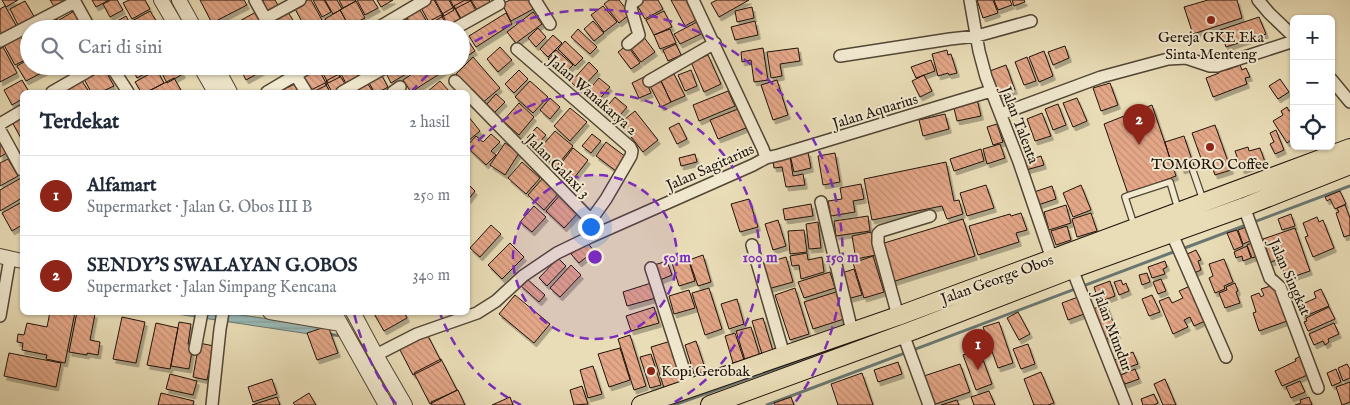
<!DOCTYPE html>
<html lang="id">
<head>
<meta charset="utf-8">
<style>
  :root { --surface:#fff; --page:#f2f2f3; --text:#1f2937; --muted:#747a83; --line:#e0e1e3; --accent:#8f2418 }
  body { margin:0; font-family:"IM FELL English",serif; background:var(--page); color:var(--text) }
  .controls { position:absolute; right:15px; top:15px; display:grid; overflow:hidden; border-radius:8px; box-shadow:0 1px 4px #0004 }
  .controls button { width:45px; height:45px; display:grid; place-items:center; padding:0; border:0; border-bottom:1px solid var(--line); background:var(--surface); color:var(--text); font:25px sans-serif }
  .you { position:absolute; left:590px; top:226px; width:18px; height:18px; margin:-12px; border:4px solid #fff; border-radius:50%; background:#1a73e8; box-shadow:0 0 0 8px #1a73e833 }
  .badge { display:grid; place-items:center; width:32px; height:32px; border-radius:50%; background:var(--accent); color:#fff; font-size:16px; font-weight:700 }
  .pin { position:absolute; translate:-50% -41px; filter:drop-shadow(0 1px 2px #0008) }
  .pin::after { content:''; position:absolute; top:26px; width:18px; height:15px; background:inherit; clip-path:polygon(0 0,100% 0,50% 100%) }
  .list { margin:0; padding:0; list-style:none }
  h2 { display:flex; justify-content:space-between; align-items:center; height:65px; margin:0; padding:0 20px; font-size:21px }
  h2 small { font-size:16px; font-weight:400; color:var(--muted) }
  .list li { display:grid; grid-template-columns:32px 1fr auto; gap:15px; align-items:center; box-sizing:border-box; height:80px; padding:0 20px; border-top:1px solid var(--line) }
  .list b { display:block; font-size:19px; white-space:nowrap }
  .list p { margin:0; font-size:16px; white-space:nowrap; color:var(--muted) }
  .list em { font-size:16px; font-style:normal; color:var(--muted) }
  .icon { flex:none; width:28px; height:28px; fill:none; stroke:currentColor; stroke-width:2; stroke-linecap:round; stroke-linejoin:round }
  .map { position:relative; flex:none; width:1350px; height:405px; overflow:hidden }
  .search { position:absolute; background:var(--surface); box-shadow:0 1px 4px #0004; left:20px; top:20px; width:450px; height:55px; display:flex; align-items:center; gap:12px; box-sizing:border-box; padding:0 18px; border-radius:28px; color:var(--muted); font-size:19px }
  .panel { position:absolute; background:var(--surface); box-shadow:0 1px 4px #0004; left:20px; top:90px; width:450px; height:225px; border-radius:8px }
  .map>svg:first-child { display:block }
  .water { fill:url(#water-rules); stroke:#697772 }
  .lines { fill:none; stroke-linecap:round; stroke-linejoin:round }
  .stream { stroke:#697772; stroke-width:3 }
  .building { fill:url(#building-back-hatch); stroke:#1f130a; filter:url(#shadow) }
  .service-casing { stroke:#524635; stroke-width:8 }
  .minor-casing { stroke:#524635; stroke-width:14 }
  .tertiary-casing { stroke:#524635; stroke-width:16 }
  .primary-casing { stroke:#1f130a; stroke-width:20 }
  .service { stroke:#f1e9d0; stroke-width:5.5 }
  .minor { stroke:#f1e9d0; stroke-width:11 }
  .tertiary { stroke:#f1e9d0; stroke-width:14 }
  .primary { stroke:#e9ddb7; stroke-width:18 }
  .ring { fill:none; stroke:#7b2cbf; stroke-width:2.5; stroke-dasharray:9 6 }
  .poi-dot { fill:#8f2418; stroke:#f1e9d0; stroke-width:2 }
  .labels { text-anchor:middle; stroke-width:4; stroke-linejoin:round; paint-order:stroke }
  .poi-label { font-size:15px; fill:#1f130a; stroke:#f1e9d0 }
  .street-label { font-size:15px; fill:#1f130a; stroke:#f1e9d0 }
  .centre { fill:#7b2cbf; stroke:#f1e9d0; stroke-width:2.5 }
  .ring-label { font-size:15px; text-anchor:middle; font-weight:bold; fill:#7b2cbf; stroke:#f1e9d0; stroke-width:4; stroke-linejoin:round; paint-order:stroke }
</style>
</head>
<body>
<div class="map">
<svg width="1350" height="405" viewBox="0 0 1350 405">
  <defs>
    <pattern id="water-rules" width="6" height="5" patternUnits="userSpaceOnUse" patternTransform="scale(1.25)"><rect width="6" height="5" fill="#9abab7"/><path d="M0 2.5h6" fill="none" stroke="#849f9c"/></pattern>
    <pattern id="building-back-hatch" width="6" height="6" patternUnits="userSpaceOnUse" patternTransform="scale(1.25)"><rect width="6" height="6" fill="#e4a788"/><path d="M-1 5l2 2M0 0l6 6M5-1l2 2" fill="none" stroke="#c38f74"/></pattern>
    <filter id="shadow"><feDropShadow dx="2.5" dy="4" stdDeviation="0" flood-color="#0004"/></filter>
  </defs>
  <rect width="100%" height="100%" fill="#e9ddb7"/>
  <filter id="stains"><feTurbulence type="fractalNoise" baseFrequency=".004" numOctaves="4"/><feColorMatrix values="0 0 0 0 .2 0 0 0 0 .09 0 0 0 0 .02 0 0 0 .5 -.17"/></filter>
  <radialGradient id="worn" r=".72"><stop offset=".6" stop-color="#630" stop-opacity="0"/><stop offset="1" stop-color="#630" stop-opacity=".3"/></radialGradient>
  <path class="water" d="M170 313H227L318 326 316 335Z"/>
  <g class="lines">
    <path class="stream" d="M1182 249 1350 186
      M327 334 342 336
      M674 405 871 335
      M767 405 1176 251"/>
  </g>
  <path class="building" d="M2 0H18L6 7Z
    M50 0H65L54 6Z
    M92 0H109L96 7Z
    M111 0H117L123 10 110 17 103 4Z
    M129 0H145L150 9 132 19 123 3Z
    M200 0H244L247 5 212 23Z
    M264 0H275L280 9 269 15 262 1Z
    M307 0H311L322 20 306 29 294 7Z
    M313 0H324L331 12 322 17Z
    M325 0H337L342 9 333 14Z
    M339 0H355L356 1 343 8Z
    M357 0H373L378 8 365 15Z
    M377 0H393L381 7Z
    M431 0H434L443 16 430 24 420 6Z
    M435 0H449L454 10 444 16Z
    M450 0H472L455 9Z
    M465 0H470L478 14 463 22 454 6Z
    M471 0H489L493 6 479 13Z
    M510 0H533L537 7 511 21 502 4Z
    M609 0H619L630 14 619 23 604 4Z
    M643 0H658L663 9 645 19 636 3Z
    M671 0H686L696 20 685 26Z
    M717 0H749L719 17 711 3Z
    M977 0H993L998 13 983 18Z
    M994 0H1010L1012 5 998 10Z
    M1012 0H1024L1025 2 1014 6Z
    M1208 0H1237L1242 18 1193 34 1184 7Z
    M25 1 36 20 20 29 10 9Z
    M356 1 365 18 349 26 340 10Z
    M5 6 17 27 0 37V9Z
    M603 6 617 22 604 32 591 15Z
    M418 7 429 25 422 29H413L405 14Z
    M454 7 462 22 450 29 442 14Z
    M752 7 754 18 737 22 735 11Z
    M76 10 86 29H64L59 20Z
    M340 10 349 26 345 29H330L325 19Z
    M150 11 157 22 144 29H137L132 21Z
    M664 11 672 27 654 35 646 20Z
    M256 12 265 29H225Z
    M288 12 298 29H277L272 21Z
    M533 12 542 24 516 43 507 32Z
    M506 13 512 24 476 47 469 36Z
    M404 15 411 29H391L388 24Z
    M441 15 449 29H432L428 22Z
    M126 16 133 29H114L112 24Z
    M1259 17 1266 34 1226 47 1220 30Z
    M57 19 62 29H42L41 28Z
    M162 20 168 29H146Z
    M325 21 329 29H313L312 27Z
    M593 21 604 33 594 41 584 29Z
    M755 21 758 35 735 40 731 27Z
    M427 22 431 29H416Z
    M697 22 703 33 680 44 674 34Z
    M538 28 546 37 536 47 528 38Z
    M578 29 597 47 590 54 571 37Z
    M670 29 676 43 660 49 654 35Z
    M553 35 562 43 548 57 540 49Z
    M20 36 29 51V58L15 65 4 45Z
    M643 36 655 52 641 62 629 46Z
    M467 39 475 51 461 60V43Z
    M565 41 583 58 575 66 558 49Z
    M676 44 681 55 668 61 663 50Z
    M627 45 640 63 631 69 618 52Z
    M1065 46 1069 58 1053 65 1048 52Z
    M3 47 17 73 0 82V49Z
    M500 47 512 60 498 72 487 59Z
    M763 48 768 80 754 82 751 60 742 62 741 52Z
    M798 48 800 61 780 64 782 76 771 78 767 52Z
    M556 50 573 65 564 74 548 59Z
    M947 50 948 55 951 54 957 73 949 75 948 73 938 76 932 54Z
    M1044 51 1053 76 1039 82 1029 57Z
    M708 55 721 84 704 92 691 62Z
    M473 57 500 88 481 104 456 74Z
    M1027 57 1036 81 1024 85 1015 62Z
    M29 59V66H43L45 71 26 81 17 66Z
    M931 60 935 71 916 78 911 67Z
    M589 62 598 71 580 90 571 82Z
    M1006 65 1015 90 997 97 987 72Z
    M1240 65 1242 70 1246 68 1250 77 1245 78 1247 84 1213 97 1206 78 1219 73 1218 69 1226 66 1227 70Z
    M62 66H77L66 73Z
    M131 66H155L156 68 137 78Z
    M158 66H178L183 74 167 83Z
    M239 66H271L246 80Z
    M317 66 327 85 313 92 302 74Z
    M319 66H334L340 77 328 83Z
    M338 66H353V67L342 73Z
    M354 66H373L376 72 362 79Z
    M394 66H402L406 74 391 83 385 71Z
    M424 66H452L411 92 403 80Z
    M353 67 360 80 348 87 341 74Z
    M104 68 114 86 101 92H91L84 79Z
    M157 70 164 83 147 92H141L135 82Z
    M519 70 528 79 514 93 505 84Z
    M691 70 697 86 685 91 678 75Z
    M339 74 347 87 337 92H332L326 81Z
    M381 74 388 87 379 92H374L368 81Z
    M674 74 685 96 671 102 661 81Z
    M924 75 932 91 920 97 912 81Z
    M644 77 651 93 639 98 632 83Z
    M174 78 182 92H147Z
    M599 78 610 87 596 103 585 94Z
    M1280 79 1289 92 1278 99 1269 86Z
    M22 80 29 92H22V99L12 105 4 90Z
    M777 80 788 115 773 120 761 85Z
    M82 81 89 92H66L65 91Z
    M366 81 373 92H353L351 90Z
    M440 81 449 91 447 92H427Z
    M530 81 548 97 533 113 515 97Z
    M661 81 671 102 661 107 650 86Z
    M325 83 330 92H313L311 90Z
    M1110 83 1118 105 1101 111 1093 88Z
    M295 84 300 92H278Z
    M728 91 735 106 699 121 693 105Z
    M496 94 505 102 494 113 486 105Z
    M615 97 627 107 615 121 603 111Z
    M550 98 560 107 550 119 540 110Z
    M1077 98 1087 121 1073 127 1063 103Z
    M977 99 981 116 957 121 953 104Z
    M519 103 534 117 519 135 503 121Z
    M1058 104 1066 125 1053 130 1045 109Z
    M1152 105 1176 176 1128 194 1104 124Z
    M743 107 751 126 718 139 710 120Z
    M1287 107 1289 111 1294 108V138L1287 143 1273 121 1283 115 1281 111Z
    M570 108 587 122 570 141 554 126Z
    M635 111 658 140 643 152 620 123Z
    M22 113V140L11 120Z
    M1042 113 1051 136 1035 141 1027 119Z
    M945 114 949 129 923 136 919 120Z
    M468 116 480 131 468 141Z
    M679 123 687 139 677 144 669 128Z
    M997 124 1003 142 993 145 987 127Z
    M1215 125 1231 170 1215 175 1209 158 1202 161 1192 133Z
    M537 127 546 135 536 146 527 138Z
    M1276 130 1284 150 1275 154 1270 144 1274 142 1270 133Z
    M555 131 573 146 556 167 537 152Z
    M491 134 500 142 491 151 496 155 486 165 468 148V145L476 136 483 142Z
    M592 134 601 141 591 153 582 146Z
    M1184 136 1194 166 1182 170 1179 161 1171 163 1165 142Z
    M0 137 8 152 0 157Z
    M606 142 626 157 616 171 596 156Z
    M505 143 519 153 505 175 490 165Z
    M1000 144 1005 158 987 164 983 149Z
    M1248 147 1249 151 1260 148 1265 162 1242 170 1235 151Z
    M573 148 588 160 574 178 559 166Z
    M981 149 984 161 954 171 950 159Z
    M808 152 811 168 794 172 790 155Z
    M835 153 840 182 823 185 818 156Z
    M695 154 697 162 681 166 679 158Z
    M790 156 793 176 803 174 805 185 786 187 782 167 774 168 773 159Z
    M1041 156 1044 165 1026 170 1023 162Z
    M8 159 18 176 0 186V163Z
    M522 162 540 178 526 194 508 178Z
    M946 162 954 201 959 200 963 214 947 219 942 206 872 220 864 179Z
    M21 178 22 181V198L0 211V190Z
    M542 179 559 193 544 210 528 195Z
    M468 184 475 191 468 200Z
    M861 184 864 199 853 201 855 212 831 216 828 201 842 199 840 188Z
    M986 185 994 208 967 216 960 193Z
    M1081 185 1091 210 1073 217 1063 193Z
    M1052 186 1056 199 1038 205 1034 192Z
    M1340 191 1346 204 1335 209 1330 199 1327 201 1325 197Z
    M561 194 580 211 564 228 546 211Z
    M749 199 758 227 740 232 731 204Z
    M22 202V225L12 231 2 213Z
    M811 204 813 216 785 220 783 209Z
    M1066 205 1071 223 1049 230 1044 212Z
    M1345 205 1350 218V235L1344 237 1336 213 1339 212 1337 208Z
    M534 206 546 217 532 232 520 222Z
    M1021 213 1027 230 1016 233 1019 242 978 255 969 226 1010 214 1011 216Z
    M1091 213 1097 231 1077 237 1072 219Z
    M1291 214 1295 226 1282 230 1278 219Z
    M868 216 870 231 836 236 834 221Z
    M1317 217 1319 222 1323 220 1334 248 1313 257 1305 237 1308 236 1303 223Z
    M963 219 975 256 892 282 881 244Z
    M778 220 786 246 773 250 765 224Z
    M818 222 821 248 809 249 806 224Z
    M491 225 501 234 480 257 470 248Z
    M1067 226 1071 240 1056 245 1051 231Z
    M1249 226 1255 239 1243 244 1238 230Z
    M1295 228 1310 271 1286 279 1279 259 1271 262 1263 239Z
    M804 230 807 252 790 254 788 231Z
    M1237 230 1243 246 1234 250 1227 233Z
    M871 232 876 255 856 259 852 236Z
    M1256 241 1258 256 1252 258 1247 245Z
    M587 242 594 251 579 263 571 254Z
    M510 243 524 257 502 279 488 265Z
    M1247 246 1251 258 1243 261 1242 256 1236 258 1234 252Z
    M1196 250 1201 260 1198 261 1201 270 1192 274 1185 255Z
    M807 253 808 260 822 257 824 272 801 279 799 265 792 266 790 256Z
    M703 255 711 282 698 286 689 260Z
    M873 256 884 292 864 298 853 263Z
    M786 257 793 282 768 289 760 265Z
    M558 258 566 266 547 286 539 278Z
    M688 258 695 281 679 286 672 263Z
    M1224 259 1233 282 1224 286 1225 289 1215 293 1209 278 1213 276 1209 264Z
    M667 261 672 275 660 280 654 265Z
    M1165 261 1167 267 1163 269 1165 274 1152 278 1148 267Z
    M571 265 581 275 560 297 550 288Z
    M854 269 862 295 847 299 839 274Z
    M830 272 835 288 804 298 798 282Z
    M1147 273 1150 282 1142 285 1139 275Z
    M526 278 545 295 539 302 520 285Z
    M1161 279 1166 291 1158 294 1153 282Z
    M1121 280 1123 285 1126 283 1129 291 1119 295 1114 282Z
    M1110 281 1115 296 1099 302 1094 287Z
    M651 283 656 298 627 306 623 292Z
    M1235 283 1238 291 1236 292 1240 303 1225 308 1219 293 1227 290 1226 287Z
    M1277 284 1290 320 1259 331 1253 313 1256 312 1251 296 1259 293 1261 297 1264 295 1261 289Z
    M1190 286 1205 321 1194 326 1190 317 1184 320 1188 327 1173 334 1159 301 1169 297 1172 303 1183 298 1179 291Z
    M709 288 722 329 705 335 692 293Z
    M795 288 809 334 790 340 775 295Z
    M1321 289 1329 306 1303 317 1298 306 1316 298 1314 292Z
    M689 290 695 308 674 314 669 296Z
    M836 292 844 319 813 329 804 302Z
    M515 295 550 324 534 343 499 314Z
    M1152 295 1160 312 1149 316 1142 299Z
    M1078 297 1084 314 1068 320 1062 303Z
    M737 299 744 324 729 329 721 304Z
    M1106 304 1118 335 1105 339 1093 309Z
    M654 307 659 323 631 331 626 316Z
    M1329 307 1335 319 1308 331 1304 322 1307 321 1306 318Z
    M50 312H75L65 363 46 359 47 355 22 350 23 343 17 342 18 334 24 335 27 323 47 327Z
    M77 312 95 314 90 340 100 342 98 355 87 353V355L69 352Z
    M373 312H404L407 318 384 331Z
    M1018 312 1030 334 1019 340 1007 318Z
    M122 317 145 322 136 363 113 359Z
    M763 318 773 351 762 354 752 321Z
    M179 322 191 324 188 344 193 345 189 369 171 366Z
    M999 322 1013 363 998 368 983 327Z
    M156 323 178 328 170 369 147 365Z
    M1334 323 1339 334 1328 339 1329 342 1325 345 1323 341 1314 345 1309 334Z
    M328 326 338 353 317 360 307 333Z
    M751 327 760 356 745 360 736 331Z
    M735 333 744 360 733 363 725 336Z
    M427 334 441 361 413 375 399 348Z
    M630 335 646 386 634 390 618 339Z
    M671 341 684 382 664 388 651 347Z
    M696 341 706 371 694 374 685 345Z
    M199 343 214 346 207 380 193 377Z
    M1028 344 1035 364 1021 369 1013 349Z
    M620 348 630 380 609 387 598 354Z
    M979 349 992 384 976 390 963 355Z
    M1133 352 1138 364 1118 371 1114 360Z
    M9 353 61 363 56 387 4 376Z
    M651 354 661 385 650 388 640 357Z
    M1303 355 1312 373 1282 386 1275 371 1296 361 1295 359Z
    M441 359 457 390 430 404 414 373Z
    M898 362 902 374 878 382 874 370Z
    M960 364 970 392 933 405 921 377Z
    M1347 364 1350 369V378L1343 381 1338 368Z
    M593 366 602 394 588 398 580 370Z
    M1135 369 1139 379 1125 384 1124 382 1121 383 1119 378 1122 377 1121 375Z
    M1336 369 1341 382 1332 386 1327 373Z
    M1041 372 1054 403 1048 405H1034L1024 379Z
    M862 373 873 405H838L831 384Z
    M170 374 197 381 193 395 166 389Z
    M272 379 277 394 253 402 248 387Z
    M1165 379 1176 405H1163L1154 384Z
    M1300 381 1305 392 1291 398 1286 387Z
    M1350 382V402L1342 405 1336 387Z
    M582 386 588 404 574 405 570 390Z
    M458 390 465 405H432L431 402Z
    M989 391 995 405H974L971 397Z
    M161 393 194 401 193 405H158Z
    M309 393 316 405H295L293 403Z
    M1154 394 1158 403 1154 405H1143L1141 399Z
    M277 397 280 405H252Z
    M510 397 513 405H492Z
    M791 397 794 405H775L774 403Z
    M1309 397 1312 405H1295L1301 403 1300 400Z
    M957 400 959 405H941Z"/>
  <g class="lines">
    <g class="service-casing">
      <path id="service" d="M1193 171 1203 200
        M1134 225 1125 197 1130 195 1170 182 1178 209"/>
    </g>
    <g class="minor-casing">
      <path id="minor" d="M74 0 90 29
        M255 0 271 29
        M535 0 550 24
        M970 0 979 51 986 77 1019 162 1052 259
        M1258 0 1269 13 1294 37
        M265 19 300 0
        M376 29 425 0
        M454 29 499 4
        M0 41 75 2
        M628 44 639 35 631 8 632 3 637 0
        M517 49 630 147 632 151 631 156 606 199 591 220
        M840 56 950 39 977 36 1031 21
        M111 66 128 92
        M290 66 306 92
        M1331 79 1350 102
        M455 81 466 92
        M649 81 715 43
        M52 92 97 66
        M267 92 311 66
        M342 92 388 66
        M393 92 400 87
        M468 94 591 220 590 225
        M1001 114 1101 77 1168 59 1186 58 1210 66H1217L1294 41
        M0 124 22 111
        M0 130 22 170
        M766 158 779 155 991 91
        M821 202 852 331
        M1244 207 1270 278 1280 287 1318 388
        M1172 234 1226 357
        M752 245 784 355
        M651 268 690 389
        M1072 269 1126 405
        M0 316 10 258
        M898 316 878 243V234L881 231 930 216
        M903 334 929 405
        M195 349 202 312
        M376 355 417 334 477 313 496 301 523 276 557 253 590 237 753 165 766 158 763 149 693 0
        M212 405 220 329 223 312"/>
    </g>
    <g class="tertiary-casing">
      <path id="tertiary" d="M161 0 178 29
        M179 0 195 29
        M200 66 215 92
        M216 66 230 92
        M0 256 22 261
        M270 312 341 324
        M334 312 386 405
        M353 312 376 355 405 405"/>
    </g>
    <g class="primary-casing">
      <path id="primary" d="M641 405 898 316 1350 148
        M710 405 914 330 1072 269 1244 207 1350 165"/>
    </g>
    <use href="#service" class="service"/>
    <use href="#minor" class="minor"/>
    <use href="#tertiary" class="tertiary"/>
    <use href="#primary" class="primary"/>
  </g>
  <circle cx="595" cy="257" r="82" fill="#7b2cbf" fill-opacity=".12"/>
  <g class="ring">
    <circle cx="595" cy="257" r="82"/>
    <path d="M521 405A165 165 0 0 1 440 313M468 152A165 165 0 1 1 669 405"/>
    <path d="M396 404A247 247 0 0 1 354 313M411 92A247 247 0 0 1 438 66M462 49A247 247 0 0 1 794 404"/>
  </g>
  <g class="poi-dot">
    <circle cx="1211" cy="20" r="5"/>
    <circle cx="1210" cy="147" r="5"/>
    <circle cx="651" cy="371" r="5"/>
  </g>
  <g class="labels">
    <g class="poi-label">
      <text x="1211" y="42">Gereja GKE Eka<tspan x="1211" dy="17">Sinta Menteng</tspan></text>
      <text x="1210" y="169">TOMORO Coffee</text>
      <text x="661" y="376" text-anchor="start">Kopi Gerobak</text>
    </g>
    <g class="street-label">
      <text transform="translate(593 95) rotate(41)" y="5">Jalan Wanakarya 2</text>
      <text transform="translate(875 111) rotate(-17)" y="5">Jalan Aquarius</text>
      <text transform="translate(1020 125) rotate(69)" y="5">Jalan Talenta</text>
      <text transform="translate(558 166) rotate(45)" y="5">Jalan Galaxi 3</text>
      <text transform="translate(710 167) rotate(-24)" y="5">Jalan Sagitarius</text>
      <text transform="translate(1290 277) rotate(66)" y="5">Jalan Singkat</text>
      <text transform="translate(997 279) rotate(-20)" y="5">Jalan George Obos</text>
      <text transform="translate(1113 331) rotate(69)" y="5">Jalan Mundur</text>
    </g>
  </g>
  <circle cx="595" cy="257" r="8" class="centre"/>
  <g class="ring-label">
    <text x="677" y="262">50 m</text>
    <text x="760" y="262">100 m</text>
    <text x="842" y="262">150 m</text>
  </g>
  <rect width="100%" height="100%" filter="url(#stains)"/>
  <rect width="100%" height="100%" fill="url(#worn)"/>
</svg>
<div class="controls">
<button>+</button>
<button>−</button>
<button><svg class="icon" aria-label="locate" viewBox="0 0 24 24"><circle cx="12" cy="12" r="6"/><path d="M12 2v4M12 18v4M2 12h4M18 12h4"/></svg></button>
</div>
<div class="you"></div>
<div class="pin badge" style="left:978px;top:370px">1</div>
<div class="pin badge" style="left:1139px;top:145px">2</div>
<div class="search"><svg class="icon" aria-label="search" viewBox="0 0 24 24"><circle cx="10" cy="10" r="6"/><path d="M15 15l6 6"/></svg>Cari di sini</div>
<section class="panel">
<h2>Terdekat<small>2 hasil</small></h2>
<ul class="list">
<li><span class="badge">1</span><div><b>Alfamart</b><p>Supermarket · Jalan G. Obos III B</p></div><em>250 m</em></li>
<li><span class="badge">2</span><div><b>SENDY'S SWALAYAN G.OBOS</b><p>Supermarket · Jalan Simpang Kencana</p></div><em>340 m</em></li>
</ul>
</section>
</div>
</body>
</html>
